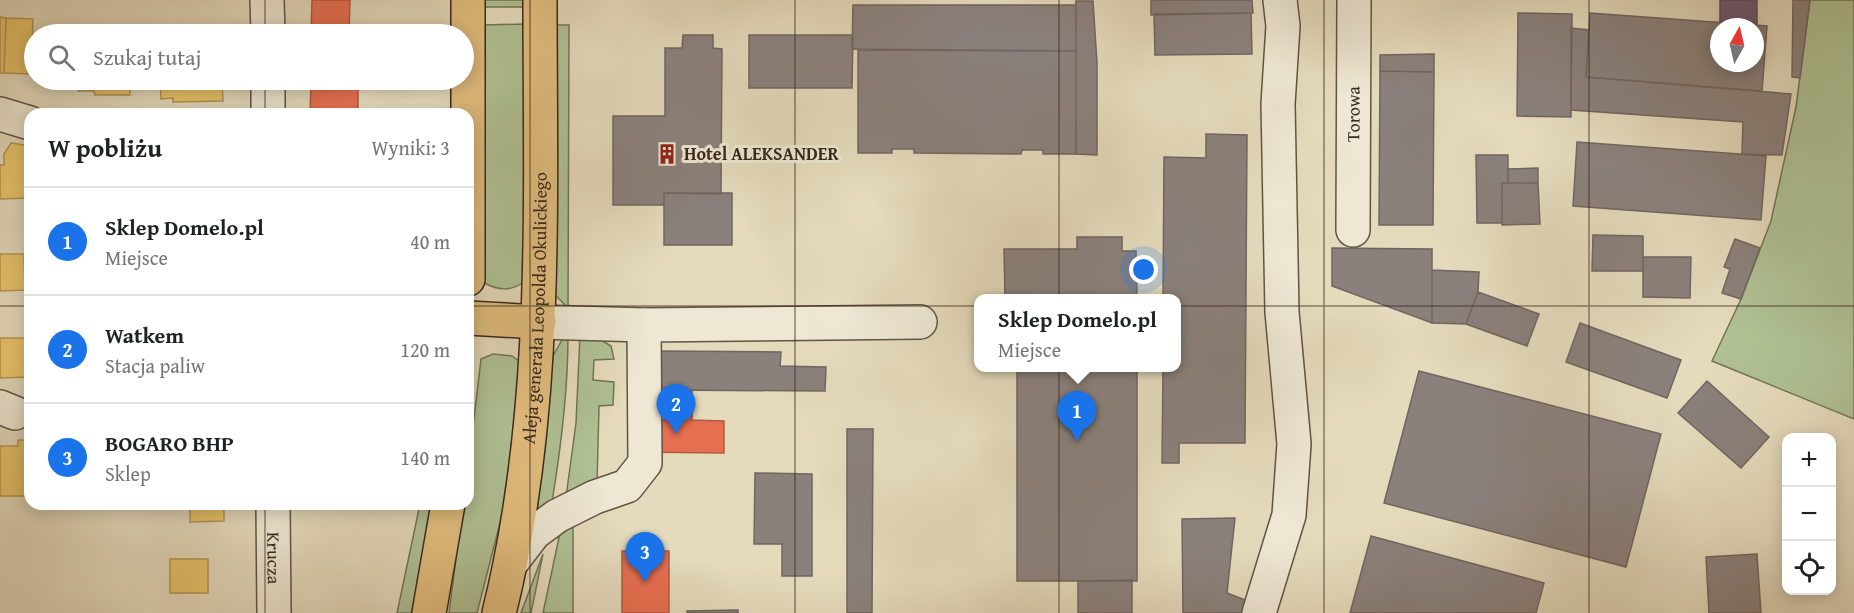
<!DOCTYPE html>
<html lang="pl">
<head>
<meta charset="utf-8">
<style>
  :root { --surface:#fff; --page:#f6f6f6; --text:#202124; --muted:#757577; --line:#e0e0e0; --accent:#1a73e8 }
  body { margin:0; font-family:"Gentium Book Plus",serif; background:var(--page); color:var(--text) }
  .controls { position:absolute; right:18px; bottom:18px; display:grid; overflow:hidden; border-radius:12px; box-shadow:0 3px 15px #0003 }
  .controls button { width:54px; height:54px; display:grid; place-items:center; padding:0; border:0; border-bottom:2px solid var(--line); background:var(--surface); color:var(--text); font:30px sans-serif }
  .compass { position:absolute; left:1710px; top:18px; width:54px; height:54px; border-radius:50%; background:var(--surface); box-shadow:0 3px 15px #0003; rotate:8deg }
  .you { position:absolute; left:1144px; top:270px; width:21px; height:21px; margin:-15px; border:4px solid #fff; border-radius:50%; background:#1a73e8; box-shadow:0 0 0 9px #1a73e833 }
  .badge { display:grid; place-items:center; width:39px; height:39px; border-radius:50%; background:var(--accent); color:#fff; font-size:20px; font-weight:700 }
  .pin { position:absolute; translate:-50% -50px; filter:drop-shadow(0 2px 3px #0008) }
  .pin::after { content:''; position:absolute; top:32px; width:21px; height:18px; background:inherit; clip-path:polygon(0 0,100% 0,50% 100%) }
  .popup { position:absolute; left:974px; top:294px; width:207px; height:78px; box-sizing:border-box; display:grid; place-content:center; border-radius:12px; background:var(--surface); filter:drop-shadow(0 2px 4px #0005); font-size:20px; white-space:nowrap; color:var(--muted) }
  .popup b { font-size:22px; color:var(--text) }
  .popup::after { content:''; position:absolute; left:50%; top:100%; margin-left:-12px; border:12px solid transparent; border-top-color:var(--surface) }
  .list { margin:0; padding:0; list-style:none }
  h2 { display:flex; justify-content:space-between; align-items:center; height:78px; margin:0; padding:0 24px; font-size:26px }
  h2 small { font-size:20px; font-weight:400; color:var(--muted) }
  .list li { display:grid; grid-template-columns:39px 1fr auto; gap:18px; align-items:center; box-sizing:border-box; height:108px; padding:0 24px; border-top:2px solid var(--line) }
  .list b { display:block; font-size:22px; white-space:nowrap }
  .list p { margin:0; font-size:20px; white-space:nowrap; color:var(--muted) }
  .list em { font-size:20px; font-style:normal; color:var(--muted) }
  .icon { flex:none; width:33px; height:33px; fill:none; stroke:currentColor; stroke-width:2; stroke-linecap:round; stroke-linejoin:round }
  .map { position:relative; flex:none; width:1854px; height:613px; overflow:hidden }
  .search { position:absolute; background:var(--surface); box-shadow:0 3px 15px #0003; left:24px; top:24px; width:450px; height:66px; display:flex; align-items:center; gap:15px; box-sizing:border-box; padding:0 21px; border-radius:33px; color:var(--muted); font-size:22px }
  .panel { position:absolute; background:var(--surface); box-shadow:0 3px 15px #0003; left:24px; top:108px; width:450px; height:402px; border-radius:18px }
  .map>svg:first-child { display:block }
  .green { fill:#afc194; stroke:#727458; stroke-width:1.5 }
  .homes { fill:#e9c46a; stroke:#b39552; stroke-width:1.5 }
  .shops { fill:#e76f51; stroke:#b25a41; stroke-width:1.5 }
  .offices { fill:#6d597a; stroke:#5c4a5e; stroke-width:1.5 }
  .industry { fill:#8a817c; stroke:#71665f; stroke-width:1.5; fill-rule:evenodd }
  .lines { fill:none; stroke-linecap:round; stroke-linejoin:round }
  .minor-casing { stroke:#625443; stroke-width:36 }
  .major-casing { stroke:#36281b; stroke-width:36 }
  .minor { stroke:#ede7d3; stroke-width:33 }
  .major { stroke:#e2bd7e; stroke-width:33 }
  .grid { fill:none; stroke:#36281b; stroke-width:1.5; stroke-opacity:0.55 }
  .labels { text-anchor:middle; stroke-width:6; stroke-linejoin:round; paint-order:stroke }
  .street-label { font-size:18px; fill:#36281b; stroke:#ede7d3 }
  .poi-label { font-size:18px; font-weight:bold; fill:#36281b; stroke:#ede7d3; text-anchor:start }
</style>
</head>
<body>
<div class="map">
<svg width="1854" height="613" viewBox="0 0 1854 613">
  <rect width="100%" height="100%" fill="#e4dabc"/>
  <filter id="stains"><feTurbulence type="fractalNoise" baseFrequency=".00333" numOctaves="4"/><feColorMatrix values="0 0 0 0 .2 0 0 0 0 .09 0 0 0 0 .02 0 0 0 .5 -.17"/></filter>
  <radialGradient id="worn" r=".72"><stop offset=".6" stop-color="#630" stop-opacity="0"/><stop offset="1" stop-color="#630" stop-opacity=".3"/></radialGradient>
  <path class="green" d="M484 0H525V7H484Z
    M1810 0H1854V419L1712 361 1741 299 1771 221 1796 107Z
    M525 24 524 282C510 292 498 290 484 283V25Z
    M555 25H569L568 308 555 295 554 284Z
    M580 335 595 336 611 346 614 359 594 360 593 380 614 382 613 405 599 406 597 484 566 497 576 423Z
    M568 336C568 391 561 447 552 502L537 512 553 356 562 340Z
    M493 354 512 356 520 362 512 461 501 519 477 613H449L463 504H468V469L481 359Z
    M420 504H424L432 511 415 600 411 613H397Z
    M573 520V613H543L561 528Z
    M543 554 531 613H521Z"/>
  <path class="homes" d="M0 17 6 18 4 73H0Z
    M6 18 33 19 31 74 4 73Z
    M78 80H130V95H95L94 91H78Z
    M160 80H222L223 101 173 102V98L161 99Z
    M11 143 30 146V198L0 199V165H4V154Z
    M0 254H24L25 290 0 291Z
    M0 338H30V377L0 378Z
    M18 440H30V496H0V446H18Z
    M190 504H224V521L190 522Z
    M170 559H208V593H170Z"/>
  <path class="shops" d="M312 0H350L349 34H311Z
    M311 80H358V114H310Z
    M665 390 692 391V420L724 421V453L633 452V419L665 420Z
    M622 551H669V613H622Z"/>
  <path class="offices" d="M1720 0H1757V25L1720 22Z"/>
  <path class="industry" d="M1151 0H1252L1253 13 1151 15Z
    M1793 0H1810L1800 78 1792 77Z
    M1076 1H1093L1097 63V155L1076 154Z
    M853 5H1076V51L852 49Z
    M1251 13 1252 54 1155 55 1154 14Z
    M1518 13 1572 14 1571 117 1517 116Z
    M1590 13 1767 26 1762 91 1586 77ZM1719 27H1755V63H1719Z
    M1571 28 1589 30 1586 77 1791 94 1782 155 1742 154 1743 122 1571 110Z
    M683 35H713V48L722 49 721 194 664 193V205H613V116H665V48H682Z
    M749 35H853L852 88H749Z
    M858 50 1076 51V154H1043V150H1022L1021 154 914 153V149H892V153H858Z
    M1434 54V72L1380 71V55Z
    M1380 71 1434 72 1433 225H1379Z
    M1206 134 1247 135 1245 443H1179V463H1162L1163 368H1176V298H1163L1164 157 1206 158Z
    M1577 142 1766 156 1761 220 1573 206Z
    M1476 155H1508V183H1502V223H1477Z
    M1538 168V183H1508V169Z
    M1502 183H1538L1540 224 1502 225Z
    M664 193H732V245H664Z
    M1593 235 1643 236V271H1592Z
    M1077 237H1122V251H1136L1137 298H1005L1004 249H1077Z
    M1735 239 1760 248 1741 299 1722 293 1730 269 1724 267Z
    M1332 248 1432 249V323L1332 286Z
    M1643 257H1691L1690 298 1643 297Z
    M1432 270 1479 272 1478 292 1466 324 1432 323Z
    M1478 292 1539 314 1527 346 1466 324Z
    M1580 323 1681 360 1667 398 1566 362Z
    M659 351 781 352 780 366 826 367 825 391 658 390Z
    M1017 368H1137V581H1017Z
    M1419 371 1661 434 1626 567 1384 503Z
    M1707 381 1769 437 1741 468 1678 413Z
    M847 429H873L872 613H847Z
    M755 473 812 474V576H782V544H754Z
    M1235 518 1227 593 1250 602 1246 613H1183L1182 519Z
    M1371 536 1544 583 1536 613H1350Z
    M1757 554 1761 613H1709L1706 557Z
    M1132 580V613H1078V581Z
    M738 610V613H687V611Z"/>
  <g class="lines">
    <g class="minor-casing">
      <g id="minor">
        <path d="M267 0 268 34"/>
        <path d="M268 80V114"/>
        <path d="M0 114 30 123"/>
        <path id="s1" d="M1353 230 1354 0"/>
        <path d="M539 322 644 325 920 322"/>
        <path d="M0 407 15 413"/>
        <path id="s2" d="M273 504 274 613"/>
        <path d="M511 563 534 533 557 516 595 497 627 486 645 463 644 325"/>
        <path d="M1259 613 1289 515 1294 444 1282 312 1278 104 1283 26 1280 0"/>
      </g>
    </g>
    <g class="major-casing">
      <g id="major">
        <path d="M468 0V279"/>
        <path d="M468 318 539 322"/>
        <path d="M429 613 448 504"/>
        <path id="s3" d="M499 613C549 413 540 205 540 0"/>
      </g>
    </g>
    <use href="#minor" class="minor"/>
    <use href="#major" class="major"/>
  </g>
  <path class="grid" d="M265 0V34M530 0V613M795 0V613M1059 0V613M1324 0V613M1589 0V613M265 80V114M0 306H30M468 306H1854M265 504V613"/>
  <defs>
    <g id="building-bare" transform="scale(1.62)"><path d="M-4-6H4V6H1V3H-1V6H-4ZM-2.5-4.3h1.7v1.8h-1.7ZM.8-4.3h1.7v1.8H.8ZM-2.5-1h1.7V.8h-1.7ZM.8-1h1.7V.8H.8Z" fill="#8f2418" stroke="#ede7d3" stroke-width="2.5" paint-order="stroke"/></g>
  </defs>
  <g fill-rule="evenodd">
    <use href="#building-bare" x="667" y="154"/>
  </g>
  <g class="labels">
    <g class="street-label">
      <text dy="6" stroke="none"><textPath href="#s1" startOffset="116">Torowa</textPath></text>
      <text dy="6" stroke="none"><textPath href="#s3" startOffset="308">Aleja generała Leopolda Okulickiego</textPath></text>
      <text dy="6" stroke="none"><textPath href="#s2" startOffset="54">Krucza</textPath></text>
    </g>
    <g class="poi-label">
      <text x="684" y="160">Hotel ALEKSANDER</text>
    </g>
  </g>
  <rect width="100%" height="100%" filter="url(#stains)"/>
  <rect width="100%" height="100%" fill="url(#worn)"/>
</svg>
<div class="controls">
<button>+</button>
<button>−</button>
<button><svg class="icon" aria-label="locate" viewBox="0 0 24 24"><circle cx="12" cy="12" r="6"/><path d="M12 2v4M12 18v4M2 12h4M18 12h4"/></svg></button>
</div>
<svg class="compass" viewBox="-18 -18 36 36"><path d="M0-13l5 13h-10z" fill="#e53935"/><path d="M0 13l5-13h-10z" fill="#757577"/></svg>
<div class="you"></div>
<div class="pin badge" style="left:1077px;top:441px">1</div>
<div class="popup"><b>Sklep Domelo.pl</b>Miejsce</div>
<div class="pin badge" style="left:676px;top:434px">2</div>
<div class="pin badge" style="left:645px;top:582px">3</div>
<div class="search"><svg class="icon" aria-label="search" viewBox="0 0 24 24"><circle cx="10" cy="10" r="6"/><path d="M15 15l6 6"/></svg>Szukaj tutaj</div>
<section class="panel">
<h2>W pobliżu<small>Wyniki: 3</small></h2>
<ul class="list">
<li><span class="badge">1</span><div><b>Sklep Domelo.pl</b><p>Miejsce</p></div><em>40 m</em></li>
<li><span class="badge">2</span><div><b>Watkem</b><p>Stacja paliw</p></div><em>120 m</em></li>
<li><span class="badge">3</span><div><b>BOGARO BHP</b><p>Sklep</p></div><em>140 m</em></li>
</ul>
</section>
</div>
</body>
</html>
